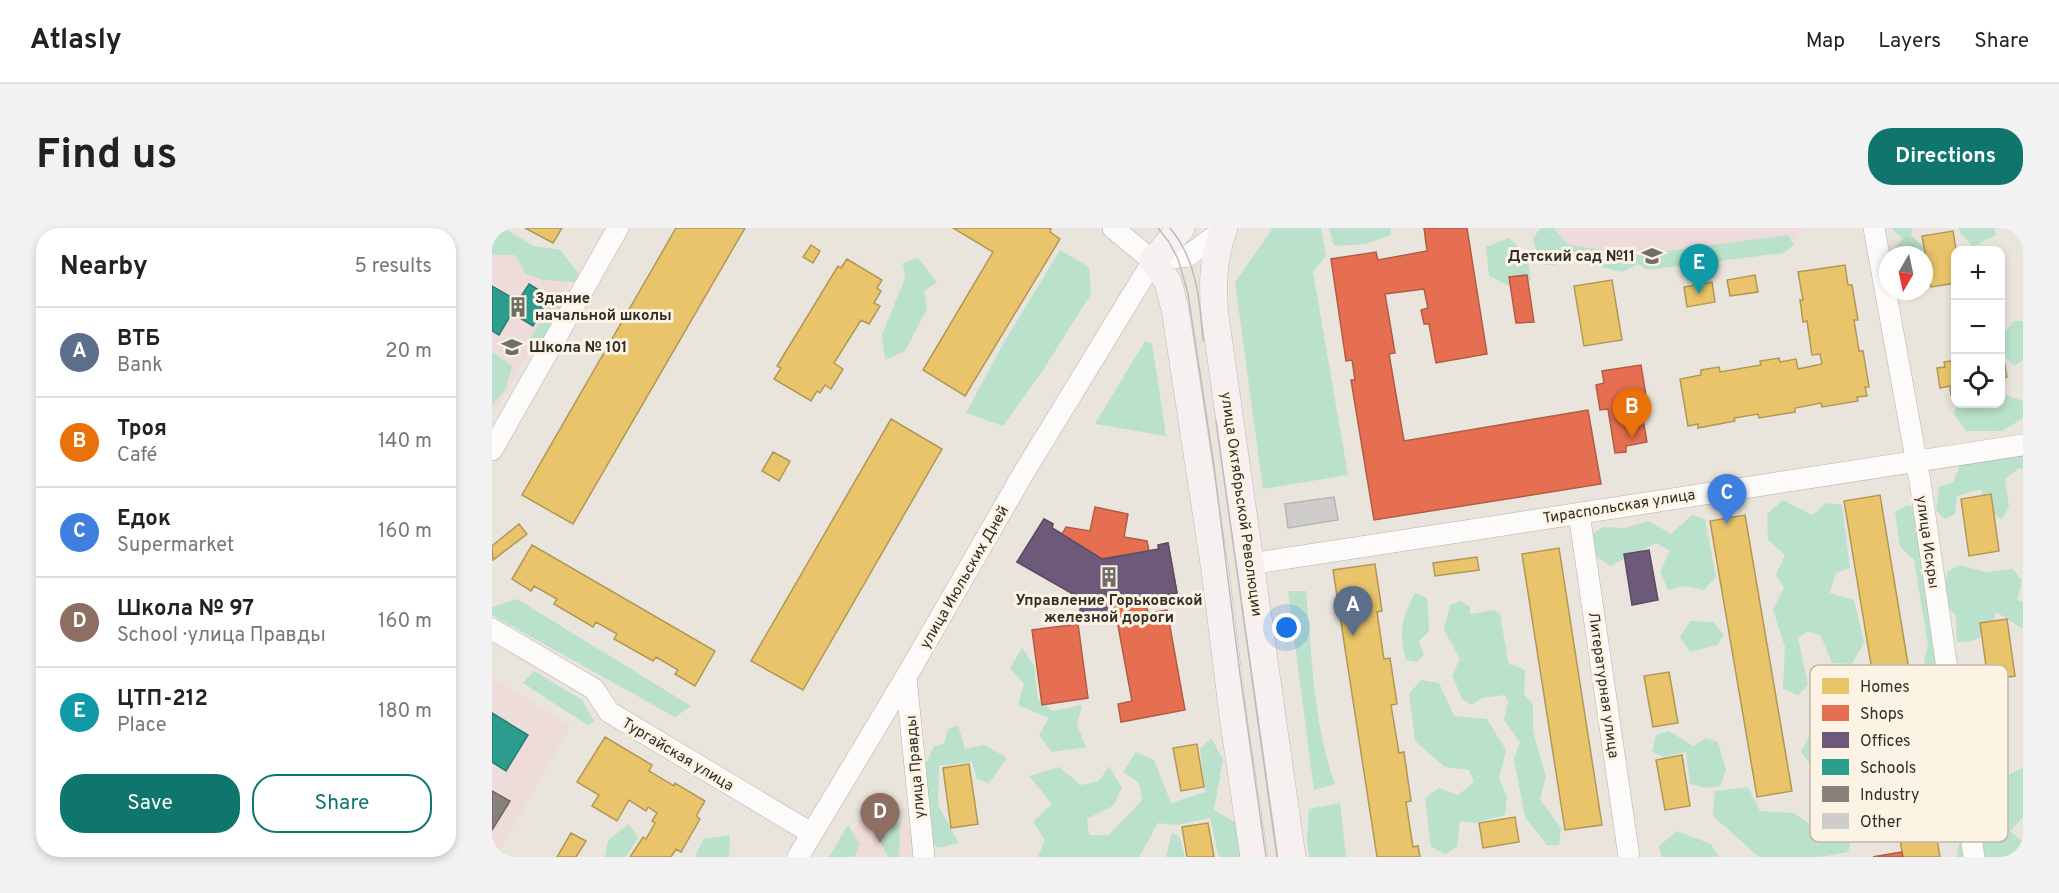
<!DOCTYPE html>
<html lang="en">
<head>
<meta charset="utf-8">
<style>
  :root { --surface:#fff; --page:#f2f2f2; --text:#222; --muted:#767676; --line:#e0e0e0; --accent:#0f766e }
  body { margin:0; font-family:Overpass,sans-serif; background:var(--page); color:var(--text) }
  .controls { position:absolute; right:18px; top:18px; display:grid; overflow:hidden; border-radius:12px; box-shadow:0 3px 9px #0003 }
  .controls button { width:54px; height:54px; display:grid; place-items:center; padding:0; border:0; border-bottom:2px solid var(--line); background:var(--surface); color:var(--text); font:30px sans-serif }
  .compass { position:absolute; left:1387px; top:18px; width:54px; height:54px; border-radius:50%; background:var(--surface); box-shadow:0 3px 9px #0003; rotate:189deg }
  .you { position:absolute; left:795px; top:400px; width:21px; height:21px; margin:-15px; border:4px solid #fff; border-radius:50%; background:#1a73e8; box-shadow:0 0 0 9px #1a73e833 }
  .badge { display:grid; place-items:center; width:39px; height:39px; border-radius:50%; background:var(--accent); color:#fff; font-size:20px; font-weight:700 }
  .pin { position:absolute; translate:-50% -50px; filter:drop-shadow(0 2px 3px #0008) }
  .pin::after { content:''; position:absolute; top:32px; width:21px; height:18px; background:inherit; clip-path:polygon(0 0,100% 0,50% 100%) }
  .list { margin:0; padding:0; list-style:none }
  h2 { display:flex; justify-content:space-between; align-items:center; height:78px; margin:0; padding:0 24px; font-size:26px }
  h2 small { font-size:20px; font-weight:400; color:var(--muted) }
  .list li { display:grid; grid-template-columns:39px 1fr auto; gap:18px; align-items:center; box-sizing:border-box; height:90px; padding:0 24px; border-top:2px solid var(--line) }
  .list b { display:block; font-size:22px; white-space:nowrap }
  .list p { margin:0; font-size:20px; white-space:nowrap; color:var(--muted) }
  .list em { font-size:20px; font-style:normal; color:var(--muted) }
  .actions { display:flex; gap:12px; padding:18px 24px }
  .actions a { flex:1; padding:14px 0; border:2px solid var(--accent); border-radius:24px; text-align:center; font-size:21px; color:var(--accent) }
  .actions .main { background:var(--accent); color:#fff }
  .icon { flex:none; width:33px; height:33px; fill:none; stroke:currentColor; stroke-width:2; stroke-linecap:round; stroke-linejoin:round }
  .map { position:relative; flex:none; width:1531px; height:629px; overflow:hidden; border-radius:24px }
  header { display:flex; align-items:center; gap:36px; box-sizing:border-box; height:84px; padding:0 30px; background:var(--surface); border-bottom:2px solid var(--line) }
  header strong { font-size:28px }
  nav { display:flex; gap:33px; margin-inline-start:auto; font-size:21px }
  .intro { display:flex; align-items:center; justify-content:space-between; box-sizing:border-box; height:144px; padding:0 36px }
  h1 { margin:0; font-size:42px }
  .button { padding:15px 27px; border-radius:24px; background:var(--accent); color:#fff; font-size:21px; font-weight:700 }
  main { display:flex; gap:36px; padding:0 36px }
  aside { flex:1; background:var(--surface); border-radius:24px; box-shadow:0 3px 9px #0003 }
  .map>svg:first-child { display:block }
  .education { fill:#eddcda }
  .green { fill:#bae1cb }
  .homes { fill:#e9c46a; stroke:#b29756; stroke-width:1.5 }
  .shops { fill:#e76f51; stroke:#b05c45; stroke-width:1.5 }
  .offices { fill:#6d597a; stroke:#5b4c61; stroke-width:1.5 }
  .schools { fill:#2a9d8f; stroke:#2c7c70; stroke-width:1.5 }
  .industry { fill:#8a817c; stroke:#6f6863; stroke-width:1.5 }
  .building { fill:#cecdcb; stroke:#b6b5b3; stroke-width:1.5 }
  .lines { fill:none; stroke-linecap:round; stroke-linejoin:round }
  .minor-casing { stroke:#b4b1aa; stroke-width:22 }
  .major-casing { stroke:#c3b7b5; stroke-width:28 }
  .minor { stroke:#fcfbfa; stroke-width:21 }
  .major { stroke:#f6f0f0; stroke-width:27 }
  .tram { stroke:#bdbbb9; stroke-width:1.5 }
  .labels { text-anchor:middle; stroke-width:6; stroke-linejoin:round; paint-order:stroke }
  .poi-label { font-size:15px; font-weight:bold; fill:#312e28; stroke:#fcf3e4; text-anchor:start }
  .street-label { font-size:15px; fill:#312e28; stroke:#fcf3e4 }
  .key { fill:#fcf3e4; stroke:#bfb8ac; stroke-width:1.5 }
  .key-label { font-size:16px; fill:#312e28 }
</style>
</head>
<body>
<header>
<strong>Atlasly</strong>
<nav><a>Map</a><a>Layers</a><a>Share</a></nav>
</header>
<div class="intro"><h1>Find us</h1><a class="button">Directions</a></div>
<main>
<aside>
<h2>Nearby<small>5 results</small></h2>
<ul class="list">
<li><span class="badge" style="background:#5c6f8a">A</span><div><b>ВТБ</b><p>Bank</p></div><em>20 m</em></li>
<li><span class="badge" style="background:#e8710a">B</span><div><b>Троя</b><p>Café</p></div><em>140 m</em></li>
<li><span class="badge" style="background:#3f7fe0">C</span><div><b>Едок</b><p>Supermarket</p></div><em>160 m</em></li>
<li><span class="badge" style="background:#8d6e63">D</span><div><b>Школа № 97</b><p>School · улица Правды</p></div><em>160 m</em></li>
<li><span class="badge" style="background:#0f9aa8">E</span><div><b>ЦТП-212</b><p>Place</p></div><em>180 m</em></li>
</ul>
<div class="actions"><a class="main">Save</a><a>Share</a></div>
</aside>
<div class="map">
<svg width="1531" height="629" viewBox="0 0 1531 629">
  <rect width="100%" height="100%" fill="#e9e5dc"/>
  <path class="education" d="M1052 0H1312L1301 15 1154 37 1055 18Z
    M0 6 81 48 0 189Z
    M0 449 79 498 4 629H0Z
    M378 576 421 601 423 629H346Z"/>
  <path class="green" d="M0 0 13 1 42 18 68 22 87 46 82 54 51 52 34 46 23 27H0Z
    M781 0H829L834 28 821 44 856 247 771 261 743 54Z
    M837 0H899V7L874 16 842 18Z
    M1049 0H1061L1077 17 1147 27 1296 7 1302 17 1291 25 1155 42 1146 36 1130 44 1083 33 1060 37 1048 36 1041 10Z
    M1399 0H1421L1419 8 1431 18 1432 27H1399L1398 25 1411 11Z
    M1467 0H1502L1504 7 1481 19 1468 4Z
    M1017 10 1035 28 1039 52 1020 59 997 48 994 19Z
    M568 22 597 39 599 66 551 142 511 198 474 185 511 116Z
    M426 30 445 54 432 63 435 81 413 123 393 132 390 107 413 50 411 35Z
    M65 65H78L54 122 41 123 36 114Z
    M1522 93H1531V132L1522 138 1508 124 1509 108Z
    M653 113 660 115 674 208 603 196Z
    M0 124 20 138 14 160 0 177Z
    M1509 165 1531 173V190L1510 203H1474L1461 185 1467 176H1508Z
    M1505 226 1523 230 1531 226V241L1527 240 1513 251 1517 279 1510 291 1495 283 1489 261 1465 268 1463 286 1453 291 1444 283 1447 259 1461 254 1470 232Z
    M1291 272 1320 287 1335 275 1350 277 1358 340 1344 345 1338 365 1362 372 1372 414 1360 436 1340 435 1329 408 1317 403 1306 409 1316 457 1306 467 1291 461 1293 419 1281 382 1292 359 1284 347 1293 327 1276 312 1275 286Z
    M1415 277 1429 280 1449 444 1432 435 1436 417 1422 332 1408 319 1403 284Z
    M1200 287 1213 291 1224 349 1212 362 1193 358 1176 362 1168 343 1178 323 1164 315 1118 338 1099 324 1096 309 1111 299 1132 300 1157 293 1179 306Z
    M1468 337 1494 344 1521 341 1530 353 1525 372 1531 374V401L1504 384 1498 405 1480 413 1465 414 1464 388 1450 372 1455 344Z
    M796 363H814C820 427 821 495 843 556L822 562Z
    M923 365 935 370 937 403 927 413 932 426 926 434 914 432C907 403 909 391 923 365Z
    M25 371 199 478 183 489 0 387V379Z
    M969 373 978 379V386L1002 382 1008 386 1017 438 1019 436 1033 442 1032 466 1041 477V503L1054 549 1048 571 1069 600 1067 617H1055L1033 589 1022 531 1028 514 1012 492 1016 473 1013 467 990 470 980 477 970 471 960 447 968 431 952 402 958 377Z
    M1198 393 1221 394 1232 407 1225 417 1198 424 1188 409Z
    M530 420 542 437 546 472 561 483 590 477 585 497 594 519 560 524 547 507 557 490 526 477 532 456 518 440Z
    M42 443 90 472 103 494 95 497 31 455Z
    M929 452 947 455 962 488 995 491 1014 522 1007 551 1015 569 1013 587 982 595 968 593 965 619 953 626 939 619 933 570 947 560 966 567 982 554 977 542 953 539 923 513 917 466Z
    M1450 454 1464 478 1489 462 1499 472 1490 496 1478 512V550L1492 558 1531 540V589L1518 603 1531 614V629H1465L1470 597 1458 588 1450 540 1457 524 1446 514 1441 467Z
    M1354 474 1361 493 1379 495 1389 514 1390 543 1379 557 1382 568 1396 573 1401 600 1388 609 1381 596 1361 585 1362 544 1338 529 1318 536 1309 524 1319 505 1338 506 1342 476Z
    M466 497 473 521 493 517 515 530 497 555 485 551 480 534 447 538 446 577 467 615 446 620 435 610 428 549 442 518 452 516 456 501Z
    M1177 503 1201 518 1214 510 1226 514 1234 542 1228 558 1214 560 1198 556 1194 524 1172 529 1160 524 1164 507Z
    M719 510 731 531 722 582 746 596 748 629H727L718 590 684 597 666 595 647 629H546L553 612 541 594 560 576 537 548 567 539 589 557 607 553 617 538 630 560 621 578 595 591 597 607H617L650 572 647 555 631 544 644 524 662 532 679 575 713 564 708 521Z
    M1256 559 1268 583 1302 585 1317 596 1354 592 1361 606 1356 624 1329 629H1267L1221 588 1223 563Z
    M848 575 854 629H817L815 612 817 581Z
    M386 581 408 596 407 629H396L379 596Z
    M137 596 146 610 134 629H113L116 612Z
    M356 597 368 616 363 629H337Z
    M1185 603 1219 616 1227 629H1170L1167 618Z
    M680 604 688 610 693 629H674Z
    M238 607 237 629H203L211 611Z"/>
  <path class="homes" d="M33 0H70L61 15Z
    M184 0H253L81 296 30 267Z
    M461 0H557L559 1 558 4 568 11 473 168 431 142 501 24Z
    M1461 3 1464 22V55L1439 59 1430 8Z
    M319 17 328 23 321 35 311 29Z
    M355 31 390 52 385 60 389 63 382 75 388 78 377 96 369 92 342 135 351 141 339 161 333 157 328 165 325 163 319 173 282 151 289 140 285 138 346 38 349 40Z
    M1353 37 1356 57H1360L1366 92H1362L1367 123H1371L1377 159H1373L1375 168 1365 169 1366 173 1330 179 1329 175 1303 180V184L1267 190 1266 186 1242 190 1243 193 1206 200V196L1196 198 1188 151 1209 147V142L1227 139 1228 144 1269 137 1268 133 1287 130 1288 134 1304 131 1306 141 1330 136 1328 126 1320 127 1315 93 1311 94 1308 72H1311L1306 44Z
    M1263 47 1266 64 1238 68 1235 52Z
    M1120 52 1130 112 1092 118 1082 58Z
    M1220 54 1223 74 1195 79 1192 59Z
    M1464 132V166L1459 167 1458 158 1448 160 1445 140 1453 139 1452 134Z
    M1508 132H1512L1515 149 1508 150Z
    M399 191 450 221 311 462 259 433Z
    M281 224 298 233 287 253 270 243Z
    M1499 266 1507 323 1477 328 1469 271Z
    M1388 267 1448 629H1381L1410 624 1352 273Z
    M1253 287 1300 563 1265 569 1218 293Z
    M27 296 35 306 1 332 0 318Z
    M40 317 223 423 203 458 183 446 186 442 164 429 161 433 122 411 125 406 104 394 101 399 62 376 65 371 42 358 39 363 20 351Z
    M1067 320 1110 597 1073 602 1030 326Z
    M985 329 987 342 943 348 941 335Z
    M883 336 890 383 885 384 892 431 898 430 905 476 899 477 907 525 912 524 919 573 914 574 921 619 926 618 928 629H885L841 342Z
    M1515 391 1523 448 1496 452 1488 395Z
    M1177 444 1186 495 1161 499 1152 448Z
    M113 509 160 537 157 543 182 558 183 555 213 573 204 588 208 591 189 624 184 621 179 629H138L151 609 154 611 163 595 160 593 165 585 156 579 154 583 137 572 125 593 100 578 107 567 85 554Z
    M705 516 712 559 689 563 681 520Z
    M1190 527 1198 578 1173 582 1164 532Z
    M477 536 486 596 459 600 451 540Z
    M1023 589 1027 614 991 620 987 595Z
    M716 595 722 629H695L690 599Z
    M79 605 94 613 84 629H65Z"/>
  <path class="shops" d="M932 0H975L995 126 944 135 937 96H932L929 82 936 80 932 61 893 66 903 125 897 126 912 213 1096 182 1109 256 882 292 859 152H863L860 132 854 133 839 31 884 24 886 32 935 23Z
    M1035 47 1042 94 1024 95 1017 49Z
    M1149 137 1156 180 1149 181 1155 214 1134 218V224L1123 225 1116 181 1108 182 1104 157 1112 155 1110 143Z
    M603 279 636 286 632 309 655 313 657 323 667 321 666 317 676 315 685 365 653 371 656 385 675 382 693 482 629 494 626 476 640 473 622 376 620 387 588 383 590 371 525 334 552 291 561 296 560 300 570 306 574 299 598 303Z
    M586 396 596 470 550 477 540 402Z
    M1410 624 1411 629H1381Z"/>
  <path class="offices" d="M552 291 561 296 560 300 610 331 667 321 666 317 676 315 685 365 621 376 620 387 588 383 590 371 525 334Z
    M1157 322 1166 372 1140 377 1132 326Z"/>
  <path class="schools" d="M37 56 58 69 41 98 20 85 7 107 0 103V58L26 73Z
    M0 485 36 507 14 543 0 534Z"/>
  <path class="industry" d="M0 563 18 573 0 602Z"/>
  <path class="building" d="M842 269 846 292 796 300 793 276Z"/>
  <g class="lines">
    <g class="minor-casing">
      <path id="minor" d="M621 0 661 33 696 28 731 2
        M1382 0 1428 253 1482 629
        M0 222 126 0
        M1087 285 1137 629
        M758 336 1531 217
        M0 401 102 461 117 484 319 605
        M414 449 432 629
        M306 629 414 449 531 246 661 33"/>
    </g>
    <g class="major-casing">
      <path id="major" d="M689 0 661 33 676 54 683 81 723 342 742 495 762 629
        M732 0C721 30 720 56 723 88L800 629"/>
    </g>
    <use href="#minor" class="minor"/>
    <use href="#major" class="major"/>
    <path class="tram" d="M666 0 677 14 686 31 696 66 721 231 748 446 774 629
      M678 0C705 32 708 73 711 113
      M724 193 785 629"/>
  </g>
  <defs>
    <g id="school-bare" transform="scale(1.62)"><path d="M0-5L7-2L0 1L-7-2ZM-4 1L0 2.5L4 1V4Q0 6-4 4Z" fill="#716e67" stroke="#fcf3e4" stroke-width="2.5" paint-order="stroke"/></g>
    <g id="building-bare" transform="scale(1.62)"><path d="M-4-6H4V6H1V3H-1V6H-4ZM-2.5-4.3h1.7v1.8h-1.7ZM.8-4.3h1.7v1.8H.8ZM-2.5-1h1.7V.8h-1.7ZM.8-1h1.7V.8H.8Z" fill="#716e67" stroke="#fcf3e4" stroke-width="2.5" paint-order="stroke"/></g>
  </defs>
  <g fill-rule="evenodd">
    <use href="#school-bare" x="1160" y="28"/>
    <use href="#building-bare" x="26" y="79"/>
    <use href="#school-bare" x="20" y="119"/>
    <use href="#building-bare" x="617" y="349"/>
  </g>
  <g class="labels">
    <g class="poi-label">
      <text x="1143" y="33" text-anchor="end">Детский сад №11</text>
      <text x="43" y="75">Здание<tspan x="43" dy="17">начальной школы</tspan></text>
      <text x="37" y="124">Школа № 101</text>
      <text x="617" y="377" text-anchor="middle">Управление Горьковской<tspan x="617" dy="17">железной дороги</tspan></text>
    </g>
    <g class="street-label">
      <text transform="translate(750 276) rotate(82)" y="5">улица Октябрьской Революции</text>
      <text transform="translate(1127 278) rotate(-9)" y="5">Тираспольская улица</text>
      <text transform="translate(1436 314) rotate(82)" y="5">улица Искры</text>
      <text transform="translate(472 349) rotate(-60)" y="5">улица Июльских Дней</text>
      <text transform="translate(1112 457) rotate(82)" y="5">Литературная улица</text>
      <text transform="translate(186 526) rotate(31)" y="5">Тургайская улица</text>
      <text transform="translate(423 539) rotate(-95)" y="5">улица Правды</text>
    </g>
  </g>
  <rect x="1318" y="437" width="198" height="177" rx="9" class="key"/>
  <rect x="1330" y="450" width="27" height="16" fill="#e9c46a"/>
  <rect x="1330" y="477" width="27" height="16" fill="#e76f51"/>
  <rect x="1330" y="504" width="27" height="16" fill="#6d597a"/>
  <rect x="1330" y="531" width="27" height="16" fill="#2a9d8f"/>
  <rect x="1330" y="558" width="27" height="16" fill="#8a817c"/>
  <rect x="1330" y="585" width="27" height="16" fill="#cecdcb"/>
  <g class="key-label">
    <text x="1368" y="464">Homes</text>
    <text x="1368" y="491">Shops</text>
    <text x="1368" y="518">Offices</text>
    <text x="1368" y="545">Schools</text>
    <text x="1368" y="572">Industry</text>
    <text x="1368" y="599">Other</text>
  </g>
</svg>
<div class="controls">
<button>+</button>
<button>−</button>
<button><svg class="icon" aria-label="locate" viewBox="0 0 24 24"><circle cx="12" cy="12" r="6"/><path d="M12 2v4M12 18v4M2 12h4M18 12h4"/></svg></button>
</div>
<svg class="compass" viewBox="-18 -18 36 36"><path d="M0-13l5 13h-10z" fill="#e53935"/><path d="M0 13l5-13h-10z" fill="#767676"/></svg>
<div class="you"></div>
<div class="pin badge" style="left:861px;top:408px;background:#5c6f8a">A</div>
<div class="pin badge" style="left:1140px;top:210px;background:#e8710a">B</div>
<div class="pin badge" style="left:1235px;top:296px;background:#3f7fe0">C</div>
<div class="pin badge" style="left:388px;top:615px;background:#8d6e63">D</div>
<div class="pin badge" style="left:1207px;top:66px;background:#0f9aa8">E</div>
</div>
</main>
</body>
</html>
